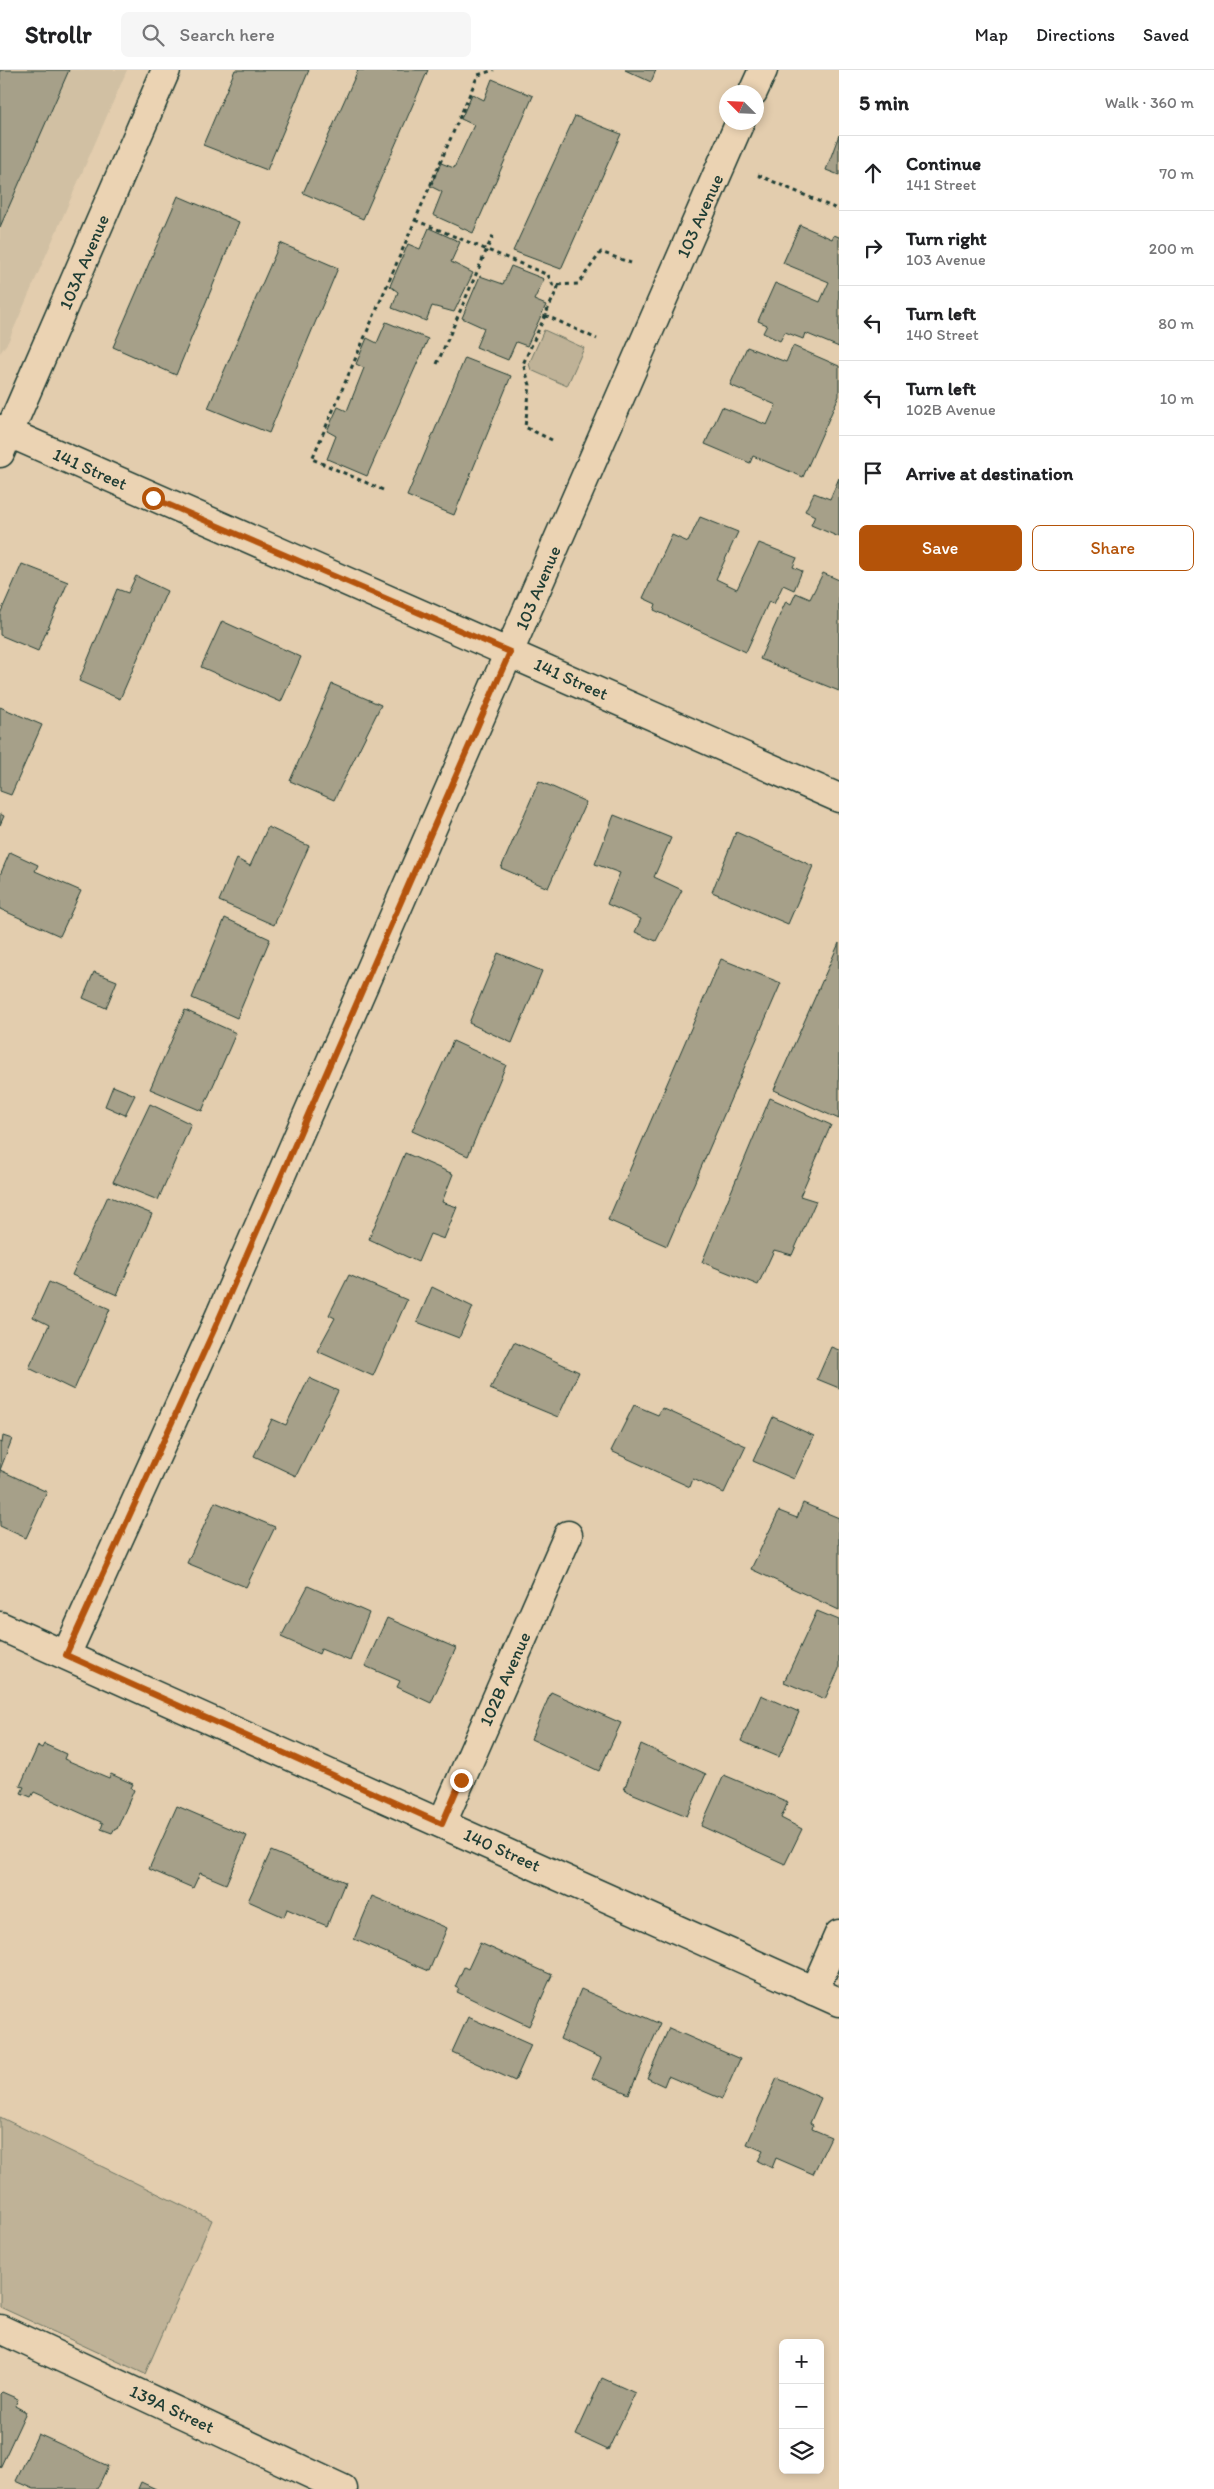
<!DOCTYPE html>
<html lang="en">
<head>
<meta charset="utf-8">
<style>
  :root { --surface:#fff; --page:#f6f6f6; --text:#202124; --muted:#757577; --line:#e0e0e0; --accent:#b45309 }
  body { margin:0; font-family:Itim,sans-serif; background:var(--page); color:var(--text) }
  .controls { position:absolute; right:15px; bottom:15px; display:grid; overflow:hidden; border-radius:8px; box-shadow:0 2px 8px #0003 }
  .controls button { width:45px; height:45px; display:grid; place-items:center; padding:0; border:0; border-bottom:1px solid var(--line); background:var(--surface); color:var(--text); font:25px sans-serif }
  .compass { position:absolute; left:719px; top:15px; width:45px; height:45px; border-radius:50%; background:var(--surface); box-shadow:0 2px 8px #0003; rotate:294deg }
  .stop { position:absolute; width:15px; height:15px; margin:-11px; border:4px solid #b45309; border-radius:50%; background:#fff }
  .stop.end { background:#b45309; border-color:#fff; box-shadow:0 1px 5px #0008 }
  .list { margin:0; padding:0; list-style:none }
  h2 { display:flex; justify-content:space-between; align-items:center; height:65px; margin:0; padding:0 20px; font-size:21px }
  h2 small { font-size:16px; font-weight:400; color:var(--muted) }
  .list li { display:grid; grid-template-columns:32px 1fr auto; gap:15px; align-items:center; box-sizing:border-box; height:75px; padding:0 20px; border-top:1px solid var(--line) }
  .list b { display:block; font-size:19px; white-space:nowrap }
  .list p { margin:0; font-size:16px; white-space:nowrap; color:var(--muted) }
  .list em { font-size:16px; font-style:normal; color:var(--muted) }
  .actions { display:flex; gap:10px; padding:15px 20px }
  .actions a { flex:1; padding:11px 0; border:1px solid var(--accent); border-radius:8px; text-align:center; font-size:18px; color:var(--accent) }
  .actions .main { background:var(--accent); color:#fff }
  .icon { flex:none; width:28px; height:28px; fill:none; stroke:currentColor; stroke-width:2; stroke-linecap:round; stroke-linejoin:round }
  .map { position:relative; flex:none; width:839px; height:2419px; overflow:hidden }
  header { display:flex; align-items:center; gap:30px; box-sizing:border-box; height:70px; padding:0 25px; background:var(--surface); border-bottom:1px solid var(--line) }
  header strong { font-size:24px }
  nav { display:flex; gap:28px; margin-inline-start:auto; font-size:18px }
  .search { width:350px; height:45px; background:var(--page); display:flex; align-items:center; gap:12px; box-sizing:border-box; padding:0 18px; border-radius:8px; color:var(--muted); font-size:19px }
  main { display:flex }
  aside { flex:1; background:var(--surface) }
  .map>svg:first-child { display:block }
  .built { fill:#d1c0a3 }
  .green { fill:#bfb297; stroke:#6f7866 }
  .building { fill:#a6a089; stroke:#1f3d34 }
  .lines { fill:none; stroke-linecap:round; stroke-linejoin:round }
  .minor-casing { stroke:#1f3d34; stroke-width:31 }
  .major-casing { stroke:#1f3d34; stroke-width:31 }
  .path { stroke:#1f3d34; stroke-width:3; stroke-dasharray:4 4; stroke-linecap:butt }
  .minor { stroke:#ebd3b3; stroke-width:28 }
  .major { stroke:#ebd3b3; stroke-width:28 }
  .route { stroke:#b45309; stroke-width:6 }
  .labels { text-anchor:middle; stroke-width:5; stroke-linejoin:round; paint-order:stroke }
  .street-label { font-size:18px; fill:#1f3d34; stroke:#ebd3b3 }
</style>
</head>
<body>
<header>
<strong>Strollr</strong>
<div class="search"><svg class="icon" aria-label="search" viewBox="0 0 24 24"><circle cx="10" cy="10" r="6"/><path d="M15 15l6 6"/></svg>Search here</div>
<nav><a>Map</a><a>Directions</a><a>Saved</a></nav>
</header>
<main>
<div class="map">
<svg width="839" height="2419" viewBox="0 0 839 2419">
  <rect width="100%" height="100%" fill="#e3cdae"/>
  <filter id="ink" filterUnits="userSpaceOnUse"><feTurbulence type="fractalNoise" baseFrequency=".02" numOctaves="2"/><feDisplacementMap in="SourceGraphic" scale="10" xChannelSelector="R" yChannelSelector="G"/><feConvolveMatrix kernelMatrix="1 2 1 2 8 2 1 2 1" color-interpolation-filters="sRGB"/></filter>
  <g filter="url(#ink)">
    <path class="built" d="M0 0H127L8 272 0 283Z"/>
    <path class="green" d="M544 260 584 278 567 316 531 300 529 294Z
      M0 2047 212 2150 145 2304 0 2237Z"/>
    <path class="building" d="M0 0H69L0 157Z
      M235 0H309L267 100 203 75Z
      M358 0H428L363 149 303 123Z
      M625 0H656L651 12Z
      M492 9 533 26 473 163 433 145 442 122 430 116 441 93 454 98 474 55 461 49 472 24 484 30Z
      M575 46 621 64 561 199 513 181Z
      M839 65V105L826 100Z
      M178 126 239 152 176 305 113 277Z
      M800 155 832 169 834 165 839 167V277L805 263 803 269 785 262 780 271 763 263 767 255 758 251 775 213 820 232 829 212 783 193Z
      M429 158 460 172 451 192 473 203 454 242 432 236 426 251 392 238 398 222 390 216 408 174 420 179Z
      M280 173 338 198 269 363 208 338Z
      M511 196 544 209 534 230 546 235 527 276 516 272 508 290 476 277 484 258 462 248 480 206 503 214Z
      M386 252 428 269 367 406 327 389 336 366 327 361 338 337 347 341 364 298 356 294 367 268 377 273Z
      M793 276 839 296V326L803 407 753 386 750 393 705 374 722 337 767 355 776 335 730 315 747 277 786 292Z
      M465 288 511 306 454 445 407 426Z
      M839 408V467L811 455 815 446 805 441 814 423 830 429Z
      M700 447 738 462 716 509 737 519 759 473 797 488 793 497 802 501 794 520 783 515 774 534 769 531 746 582 654 540 656 534 643 528 672 465 688 472Z
      M22 494 68 512 38 581 0 565V544Z
      M823 503 839 510V621L760 589 786 531 791 534 796 523 810 529Z
      M136 506 167 521 120 629 79 611 117 519 128 523Z
      M222 551 301 587 281 632 201 597Z
      M332 614 381 635 334 730 290 711Z
      M0 637 42 655 11 725 0 721Z
      M539 711 586 732 548 818 501 798Z
      M0 744 4 746 0 755Z
      M614 745 671 768 654 807 682 820 656 871 635 862 641 849 607 834 620 803 595 794Z
      M268 757 309 776 274 855 219 831 237 789 250 796Z
      M736 762 813 796 788 854 712 822Z
      M10 782 38 795 35 801 81 821 60 866 0 839V805Z
      M225 848 270 869 237 948 192 928Z
      M839 873V1049L774 1020Z
      M498 883 542 901 512 973 469 953Z
      M721 889 781 913 667 1176 608 1150Z
      M94 902 117 911 106 938 83 928Z
      M185 940 236 963 202 1041 150 1019Z
      M453 971 506 995 468 1086 412 1061Z
      M113 1016 135 1025 125 1045 105 1036Z
      M770 1028 831 1055 800 1126 816 1131 792 1185 774 1180 758 1215 702 1192Z
      M150 1034 191 1054 158 1130 113 1112Z
      M405 1083 453 1104 442 1132 457 1137 444 1169 430 1164 418 1192 369 1169Z
      M108 1126 152 1144 117 1225 72 1205Z
      M349 1205 407 1230 373 1306 317 1281 335 1248 329 1245Z
      M49 1212 110 1239 74 1320 29 1298 49 1255 33 1247Z
      M432 1217 473 1237 459 1268 417 1252Z
      M514 1272 579 1302 558 1347 490 1319Z
      M831 1277 839 1280V1318L817 1309Z
      M309 1308 338 1321 296 1406 254 1386 272 1349 286 1355Z
      M634 1335 658 1345 662 1338 746 1376 724 1423 693 1409 690 1417 611 1381Z
      M773 1347 814 1366 794 1409 753 1391Z
      M3 1366 12 1369 0 1400 47 1422 26 1468 0 1456V1372L2 1373Z
      M215 1432 275 1457 246 1517 187 1493Z
      M803 1433 839 1448V1540L751 1499 779 1441 797 1448Z
      M308 1516 369 1543 350 1591 321 1579 319 1584 281 1567Z
      M817 1541 839 1550V1599L825 1629 784 1612Z
      M387 1548 456 1578 431 1633 397 1617 400 1611 365 1596Z
      M551 1622 621 1653 599 1701 531 1669Z
      M761 1625 799 1642 779 1687 741 1671Z
      M44 1674 66 1684 64 1689 109 1708 111 1704 133 1714 131 1718 134 1720 117 1759 115 1758 112 1763 101 1759 103 1753 34 1722 31 1727 21 1723 24 1717 20 1716 38 1676 42 1678Z
      M641 1674 706 1704 687 1746 624 1720Z
      M724 1705 788 1732 781 1748 802 1759 785 1794 701 1756Z
      M177 1736 247 1766 226 1814 200 1803 193 1818 149 1799Z
      M271 1781 345 1812 327 1856 287 1839 284 1847 248 1831Z
      M372 1826 447 1858 429 1901 354 1869Z
      M480 1873 552 1905 529 1956 457 1922 459 1919 455 1917 464 1897 468 1899Z
      M581 1919 660 1954 629 2024 592 2008 601 1988 560 1969Z
      M468 1947 531 1975 515 2011 452 1982Z
      M669 1958 740 1989 722 2029 668 2006 664 2016 647 2008Z
      M777 2008 821 2028 810 2053 813 2055 812 2059 831 2067 813 2104 776 2088 772 2098 758 2091 763 2081 747 2074Z
      M602 2308 635 2323 608 2380 576 2365Z
      M2 2322 18 2329 15 2336 26 2342 0 2398V2324Z
      M38 2364 108 2396 97 2419H34L16 2411Z
      M141 2412 156 2419H138Z"/>
    <g class="lines">
      <g class="minor-casing">
        <path id="minor" d="M753 22 763 0
          M0 359 839 728
          M0 383 166 0
          M66 1585 214 1259 740 52
          M442 1753 568 1465
          M814 1921 839 1864
          M0 2259 343 2419"/>
      </g>
      <g class="major-casing">
        <path id="major" d="M0 1556 839 1932"/>
      </g>
      <path class="path" d="M758 105 839 140
        M415 150 548 205 553 215 578 214 601 182 631 193
        M545 245 597 269
        M437 294 494 163
        M552 370 525 357 530 315 523 294 559 215
        M383 420 312 389 478 5 494 0"/>
      <use href="#minor" class="minor"/>
      <use href="#major" class="major"/>
    </g>
  </g>
  <g class="lines" filter="url(#ink)">
    <path class="route" d="M153 428 510 582 214 1260 66 1585 442 1754 461 1710"/>
  </g>
  <g class="labels">
    <g class="street-label">
      <text transform="translate(700 146) rotate(-66)" y="6">103 Avenue</text>
      <text transform="translate(84 192) rotate(-67)" y="6">103A Avenue</text>
      <text transform="translate(90 399) rotate(24)" y="6">141 Street</text>
      <text transform="translate(538 518) rotate(-67)" y="6">103 Avenue</text>
      <text transform="translate(571 609) rotate(24)" y="6">141 Street</text>
      <text transform="translate(505 1609) rotate(-66)" y="6">102B Avenue</text>
      <text transform="translate(502 1780) rotate(24)" y="6">140 Street</text>
      <text transform="translate(172 2339) rotate(25)" y="6">139A Street</text>
    </g>
  </g>
</svg>
<div class="controls">
<button>+</button>
<button>−</button>
<button><svg class="icon" aria-label="layers" viewBox="0 0 24 24"><path d="M12 4l9 5-9 5-9-5zM3 14l9 5 9-5"/></svg></button>
</div>
<svg class="compass" viewBox="-18 -18 36 36"><path d="M0-13l5 13h-10z" fill="#e53935"/><path d="M0 13l5-13h-10z" fill="#757577"/></svg>
<div class="stop" style="left:153px;top:428px"></div>
<div class="stop end" style="left:461px;top:1710px"></div>
</div>
<aside>
<h2>5 min<small>Walk · 360 m</small></h2>
<ul class="list">
<li><svg class="icon" aria-label="ahead" viewBox="0 0 24 24"><path d="M12 20V5M6 11l6-6 6 6"/></svg><div><b>Continue</b><p>141 Street</p></div><em>70 m</em></li>
<li><svg class="icon" aria-label="right" viewBox="0 0 24 24"><path d="M7 20v-9h11M14 6l5 5-5 5"/></svg><div><b>Turn right</b><p>103 Avenue</p></div><em>200 m</em></li>
<li><svg class="icon" aria-label="left" viewBox="0 0 24 24"><path d="M17 20v-9H6M10 6l-5 5 5 5"/></svg><div><b>Turn left</b><p>140 Street</p></div><em>80 m</em></li>
<li><svg class="icon" aria-label="left" viewBox="0 0 24 24"><path d="M17 20v-9H6M10 6l-5 5 5 5"/></svg><div><b>Turn left</b><p>102B Avenue</p></div><em>10 m</em></li>
<li><svg class="icon" aria-label="arrive" viewBox="0 0 24 24"><path d="M6 21V4h12l-3 4 3 4H6"/></svg><div><b>Arrive at destination</b></div></li>
</ul>
<div class="actions"><a class="main">Save</a><a>Share</a></div>
</aside>
</main>
</body>
</html>
